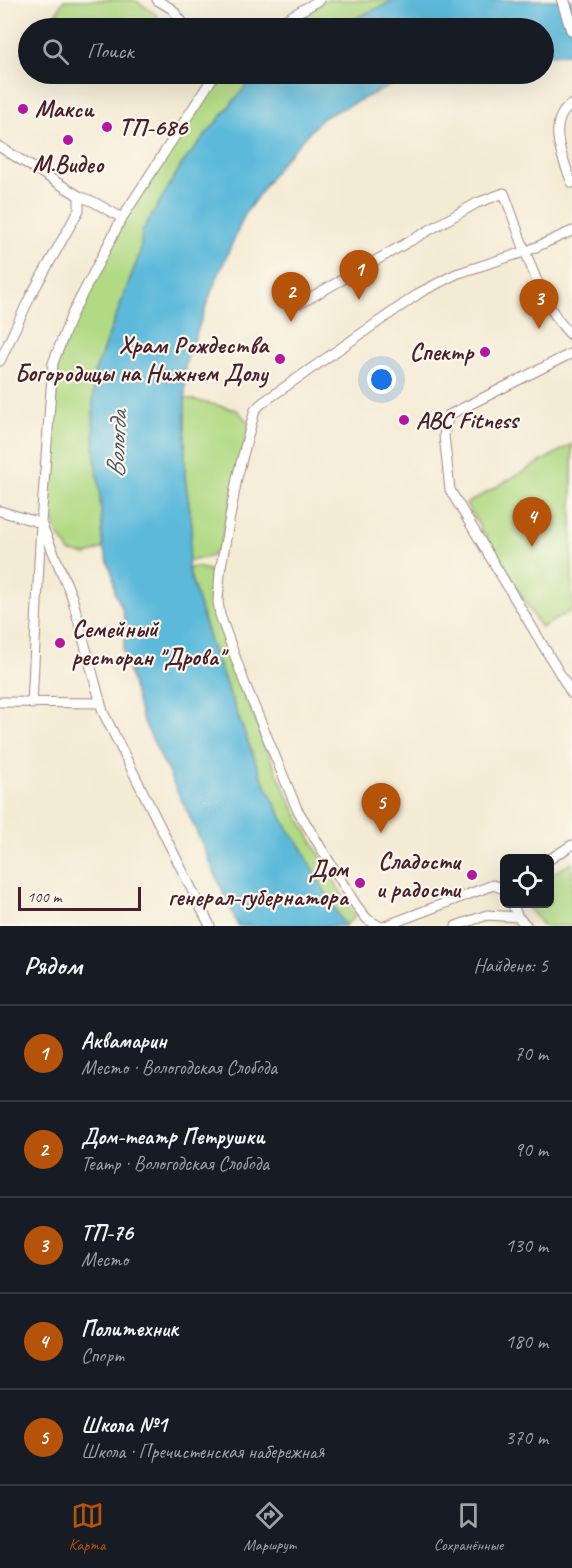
<!DOCTYPE html>
<html lang="ru">
<head>
<meta charset="utf-8">
<style>
  :root { --surface:#171b24; --page:#242831; --text:#f1f3f6; --muted:#9ea1a6; --line:#363941; --accent:#b45309 }
  body { margin:0; font-family:Caveat,sans-serif; background:var(--page); color:var(--text) }
  .controls { position:absolute; right:18px; bottom:18px; display:grid; overflow:hidden; border-radius:9px; box-shadow:0 6px 24px #0002 }
  .controls button { width:54px; height:54px; display:grid; place-items:center; padding:0; border:0; border-bottom:2px solid var(--line); background:var(--surface); color:var(--text); font:30px sans-serif }
  .scale { position:absolute; left:18px; bottom:15px; width:123px; box-sizing:border-box; padding-left:6px; border:3px solid #4a1f2b; border-top:0; font-size:16px; line-height:21px; white-space:nowrap; color:#4a1f2b; -webkit-text-stroke:4px #fbf7ec; paint-order:stroke }
  .you { position:absolute; left:382px; top:380px; width:21px; height:21px; margin:-15px; border:4px solid #fff; border-radius:50%; background:#1a73e8; box-shadow:0 0 0 9px #1a73e833 }
  .badge { display:grid; place-items:center; width:39px; height:39px; border-radius:50%; background:var(--accent); color:#fff; font-size:20px; font-weight:700 }
  .pin { position:absolute; translate:-50% -50px; filter:drop-shadow(0 2px 3px #0008) }
  .pin::after { content:''; position:absolute; top:32px; width:21px; height:18px; background:inherit; clip-path:polygon(0 0,100% 0,50% 100%) }
  .list { margin:0; padding:0; list-style:none }
  h2 { display:flex; justify-content:space-between; align-items:center; height:78px; margin:0; padding:0 24px; font-size:26px }
  h2 small { font-size:20px; font-weight:400; color:var(--muted) }
  .list li { display:grid; grid-template-columns:39px 1fr auto; gap:18px; align-items:center; box-sizing:border-box; height:96px; padding:0 24px; border-top:2px solid var(--line) }
  .list b { display:block; font-size:22px; white-space:nowrap }
  .list p { margin:0; font-size:20px; white-space:nowrap; color:var(--muted) }
  .list em { font-size:20px; font-style:normal; color:var(--muted) }
  .icon { flex:none; width:33px; height:33px; fill:none; stroke:currentColor; stroke-width:2; stroke-linecap:round; stroke-linejoin:round }
  .map { position:relative; flex:none; width:572px; height:926px; overflow:hidden }
  .search { position:absolute; background:var(--surface); box-shadow:0 6px 24px #0002; left:18px; right:18px; top:18px; height:66px; display:flex; align-items:center; gap:15px; box-sizing:border-box; padding:0 21px; border-radius:33px; color:var(--muted); font-size:22px }
  .sheet { height:558px; background:var(--surface) }
  nav { display:flex; justify-content:space-around; align-items:center; box-sizing:border-box; height:84px; border-top:2px solid var(--line); background:var(--surface); font-size:16px; color:var(--muted) }
  nav a { display:grid; justify-items:center; gap:3px }
  nav .on { color:var(--accent) }
  .map>svg:first-child { display:block }
  .green { fill:#b1da84; stroke:#7e7c58; stroke-width:1.5 }
  .water { fill:#5cb9da; stroke:#536c82; stroke-width:1.5 }
  .lines { fill:none; stroke-linecap:round; stroke-linejoin:round }
  .minor-casing { stroke:#9f8580; stroke-width:11 }
  .tertiary-casing { stroke:#9f8580; stroke-width:14 }
  .minor { stroke:#fff; stroke-width:9 }
  .tertiary { stroke:#fff; stroke-width:12 }
  .poi-dot { fill:#b5179e; stroke:#fbf7ec; stroke-width:2 }
  .labels { text-anchor:middle; stroke-width:4.5; stroke-linejoin:round; paint-order:stroke }
  .poi-label { font-size:24px; font-weight:bold; fill:#4a1f2b; stroke:#fbf7ec; text-anchor:start }
  .water-label { font-size:26px; font-style:italic; fill:#505568; stroke:#fbf7ec }
</style>
</head>
<body>
<div class="map">
<svg width="572" height="926" viewBox="0 0 572 926">
  <rect width="100%" height="100%" fill="#fbf7ec"/>
  <filter id="ink" filterUnits="userSpaceOnUse"><feTurbulence type="fractalNoise" baseFrequency=".0167" numOctaves="2"/><feDisplacementMap in="SourceGraphic" scale="12" xChannelSelector="R" yChannelSelector="G"/><feConvolveMatrix kernelMatrix="1 2 1 2 8 2 1 2 1" color-interpolation-filters="sRGB"/></filter>
  <filter id="wash" filterUnits="userSpaceOnUse"><feTurbulence type="fractalNoise" baseFrequency=".008" numOctaves="4" result="noise"/><feDisplacementMap in="SourceGraphic" scale="24" xChannelSelector="R" yChannelSelector="G"/><feGaussianBlur stdDeviation="1.35" result="paint"/><feColorMatrix in="noise" values="0 0 0 0 0 0 0 0 0 0 0 0 0 0 0 0 0 1.4 0 .05"/><feComposite in="paint" operator="in"/></filter>
  <g filter="url(#wash)">
    <rect width="100%" height="100%" fill="#f4ebd4"/>
    <path class="green" d="M64 0H135L158 16 150 28H82L56 13Z
      M326 0H395L335 28H276Z
      M219 74H256L182 164 142 232 140 253 94 374 93 410 95 459 100 493 103 548 87 555 70 552 58 534 47 502 57 364 76 315 124 219Z
      M185 398 237 410 250 424 220 547 211 556 187 562 192 525 185 477Z
      M572 444V610L541 628 466 504Z
      M197 567 208 570 212 574 216 587 221 630 273 764 295 811 355 917 344 926 312 869 302 848 288 829 261 776 210 642 188 568Z
      M572 863V926H543L528 907 527 904 550 903V875Z"/>
    <path class="water" d="M395 0H572V54L544 55V28H335Z
      M256 74H415L322 118 280 164 245 214 213 287 185 365V477L192 525 188 568 210 642 261 776 288 829 302 848 312 869 345 926H238L194 826 141 716 123 650 127 631 122 608 115 593 113 576 103 548 100 493 95 459 93 410 94 374 140 253 142 232 182 164Z"/>
  </g>
  <g filter="url(#ink)">
    <g class="lines">
      <g class="minor-casing">
        <path id="minor" d="M157 0 172 9 187 28
          M270 28 320 0
          M572 104C545 122 563 159 572 183
          M0 147 79 196 94 202 122 218
          M301 303 477 203 504 193C521 236 539 305 572 336
          M572 353 449 415 444 435 450 490 572 694
          M0 361 30 297 79 210V196
          M0 511 41 523 72 597 103 712 210 926
          M0 702 100 703
          M32 704 41 523 53 363 72 314 122 218 215 74
          M550 859 572 845
          M512 903 518 917 527 926
          M379 926 367 919 356 905 297 809 245 684 220 615 218 601 220 572 237 478 252 421 255 410 262 403 421 292 456 274 527 251 572 231
          M385 926 493 885 504 889
          M456 926 487 915 518 917"/>
      </g>
      <g class="tertiary-casing">
        <path id="tertiary" d="M563 0 572 29"/>
      </g>
      <use href="#minor" class="minor"/>
      <use href="#tertiary" class="tertiary"/>
    </g>
  </g>
  <g class="poi-dot">
    <circle cx="23" cy="109" r="6"/>
    <circle cx="107" cy="127" r="6"/>
    <circle cx="68" cy="140" r="6"/>
    <circle cx="485" cy="352" r="6"/>
    <circle cx="280" cy="359" r="6"/>
    <circle cx="404" cy="420" r="6"/>
    <circle cx="60" cy="643" r="6"/>
    <circle cx="472" cy="875" r="6"/>
    <circle cx="360" cy="883" r="6"/>
  </g>
  <g class="labels">
    <g class="poi-label">
      <text x="35" y="117">Макси</text>
      <text x="119" y="135">ТП-686</text>
      <text x="68" y="172" text-anchor="middle">М.Видео</text>
      <text x="268" y="353" text-anchor="end">Храм Рождества<tspan x="268" dy="28">Богородицы на Нижнем Долу</tspan></text>
      <text x="473" y="360" text-anchor="end">Спектр</text>
      <text x="416" y="428">ABC Fitness</text>
      <text x="72" y="637">Семейный<tspan x="72" dy="28">ресторан "Дрова"</tspan></text>
      <text x="460" y="869" text-anchor="end">Сладости<tspan x="460" dy="28">и радости</tspan></text>
      <text x="348" y="877" text-anchor="end">Дом<tspan x="348" dy="28">генерал-губернатора</tspan></text>
    </g>
    <g class="water-label">
      <text transform="translate(116 444) rotate(-87)" y="9">Вологда</text>
    </g>
  </g>
</svg>
<div class="controls">
<button><svg class="icon" aria-label="locate" viewBox="0 0 24 24"><circle cx="12" cy="12" r="6"/><path d="M12 2v4M12 18v4M2 12h4M18 12h4"/></svg></button>
</div>
<div class="scale">100 m</div>
<div class="you"></div>
<div class="pin badge" style="left:359px;top:300px">1</div>
<div class="pin badge" style="left:291px;top:322px">2</div>
<div class="pin badge" style="left:539px;top:329px">3</div>
<div class="pin badge" style="left:532px;top:547px">4</div>
<div class="pin badge" style="left:381px;top:833px">5</div>
<div class="search"><svg class="icon" aria-label="search" viewBox="0 0 24 24"><circle cx="10" cy="10" r="6"/><path d="M15 15l6 6"/></svg>Поиск</div>
</div>
<section class="sheet">
<h2>Рядом<small>Найдено: 5</small></h2>
<ul class="list">
<li><span class="badge">1</span><div><b>Аквамарин</b><p>Место · Вологодская Слобода</p></div><em>70 m</em></li>
<li><span class="badge">2</span><div><b>Дом-театр Петрушки</b><p>Театр · Вологодская Слобода</p></div><em>90 m</em></li>
<li><span class="badge">3</span><div><b>ТП-76</b><p>Место</p></div><em>130 m</em></li>
<li><span class="badge">4</span><div><b>Политехник</b><p>Спорт</p></div><em>180 m</em></li>
<li><span class="badge">5</span><div><b>Школа №1</b><p>Школа · Пречистенская набережная</p></div><em>370 m</em></li>
</ul>
</section>
<nav>
<a class="on"><svg class="icon" aria-label="map" viewBox="0 0 24 24"><path d="M3 6l6-2 6 2 6-2v14l-6 2-6-2-6 2zM9 4v14M15 6v14"/></svg>Карта</a>
<a><svg class="icon" aria-label="directions" viewBox="0 0 24 24"><path d="M12 3l9 9-9 9-9-9zM9 14v-3h6M13 9l2 2-2 2"/></svg>Маршрут</a>
<a><svg class="icon" aria-label="saved" viewBox="0 0 24 24"><path d="M7 4h10v16l-5-4-5 4z"/></svg>Сохранённые</a>
</nav>
</body>
</html>
